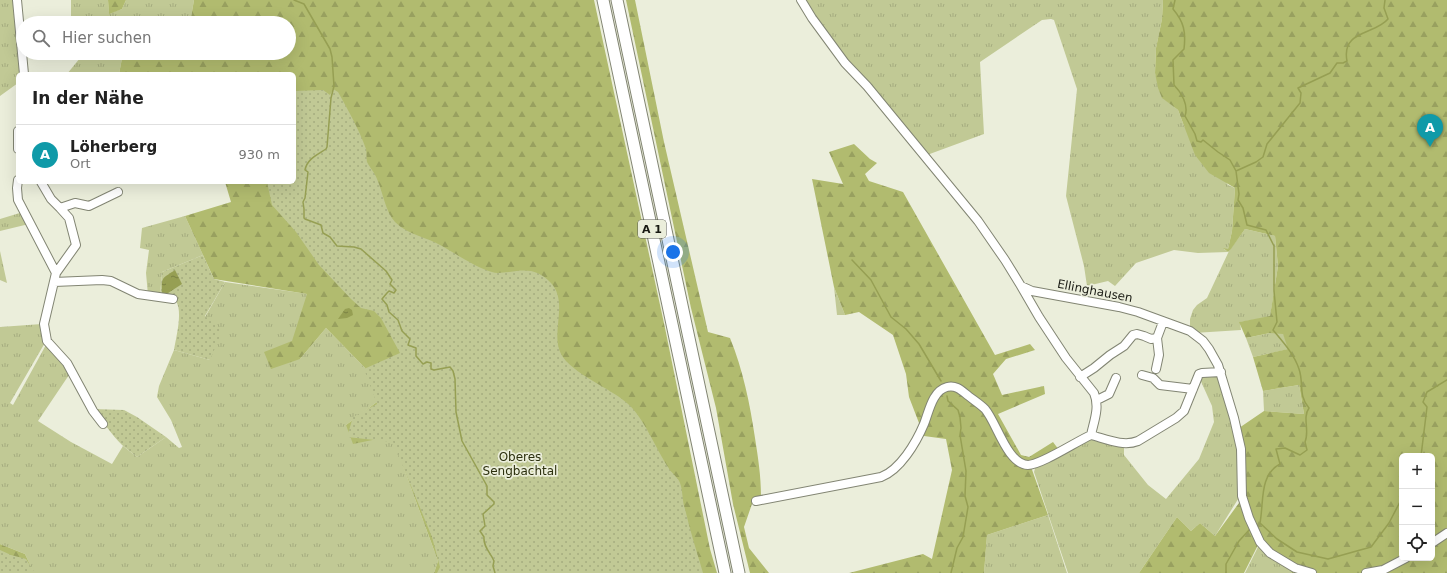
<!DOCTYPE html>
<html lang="de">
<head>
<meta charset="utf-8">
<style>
  :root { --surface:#fff; --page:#f2f2f2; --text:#222; --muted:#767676; --line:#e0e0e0; --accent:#1a73e8 }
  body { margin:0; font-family:"DejaVu Sans",sans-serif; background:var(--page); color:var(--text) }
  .controls { position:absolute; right:12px; bottom:12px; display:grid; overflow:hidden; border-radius:6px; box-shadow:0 4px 16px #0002 }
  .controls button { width:36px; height:36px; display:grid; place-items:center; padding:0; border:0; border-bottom:1px solid var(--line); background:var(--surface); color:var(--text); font:20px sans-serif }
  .you { position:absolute; left:673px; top:252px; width:14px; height:14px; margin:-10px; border:3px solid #fff; border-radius:50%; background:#1a73e8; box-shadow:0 0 0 6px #1a73e833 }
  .badge { display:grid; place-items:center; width:26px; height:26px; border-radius:50%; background:var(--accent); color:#fff; font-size:13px; font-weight:700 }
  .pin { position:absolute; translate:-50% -33px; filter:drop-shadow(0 1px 2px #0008) }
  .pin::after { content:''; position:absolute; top:21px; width:14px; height:12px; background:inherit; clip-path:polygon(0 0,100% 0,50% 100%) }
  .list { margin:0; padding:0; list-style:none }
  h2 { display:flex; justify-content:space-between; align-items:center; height:52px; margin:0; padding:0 16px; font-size:17px }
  h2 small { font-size:13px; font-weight:400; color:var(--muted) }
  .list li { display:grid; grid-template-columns:26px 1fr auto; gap:12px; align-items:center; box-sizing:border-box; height:60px; padding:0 16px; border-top:1px solid var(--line) }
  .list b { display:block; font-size:15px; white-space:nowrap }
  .list p { margin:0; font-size:13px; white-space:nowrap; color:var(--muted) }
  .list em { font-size:13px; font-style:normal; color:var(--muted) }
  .icon { flex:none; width:22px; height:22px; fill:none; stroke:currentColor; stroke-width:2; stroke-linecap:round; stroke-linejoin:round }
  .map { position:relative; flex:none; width:1447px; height:573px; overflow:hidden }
  .search { position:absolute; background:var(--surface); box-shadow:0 4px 16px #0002; left:16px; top:16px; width:280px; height:44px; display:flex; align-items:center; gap:10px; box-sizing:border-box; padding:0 14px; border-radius:22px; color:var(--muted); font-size:15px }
  .panel { position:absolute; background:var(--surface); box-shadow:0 4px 16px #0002; left:16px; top:72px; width:280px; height:112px; border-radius:6px }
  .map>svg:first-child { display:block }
  .grass { fill:url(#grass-tufts) }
  .forest { fill:url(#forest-firs); fill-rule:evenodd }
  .park { fill:url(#park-dots) }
  .water { fill:url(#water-ripples) }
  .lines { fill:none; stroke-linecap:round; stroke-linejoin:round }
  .stream { stroke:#969f53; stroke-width:1.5 }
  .minor-casing { stroke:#828573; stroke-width:10 }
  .highway-casing { stroke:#828573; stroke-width:13 }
  .minor { stroke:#fff; stroke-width:8 }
  .highway { stroke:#fff; stroke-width:11 }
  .labels { text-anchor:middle; stroke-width:3.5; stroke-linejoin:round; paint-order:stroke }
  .shield { fill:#ebeedb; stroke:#57594e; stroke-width:1 }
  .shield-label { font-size:11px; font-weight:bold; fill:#181912 }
  .street-label { font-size:12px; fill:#181912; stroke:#ebeedb }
  .park-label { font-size:12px; fill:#2c300e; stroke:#ebeedb }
</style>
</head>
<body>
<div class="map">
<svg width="1447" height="573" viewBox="0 0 1447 573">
  <defs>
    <pattern id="grass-tufts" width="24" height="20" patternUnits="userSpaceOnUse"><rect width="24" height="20" fill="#c1c995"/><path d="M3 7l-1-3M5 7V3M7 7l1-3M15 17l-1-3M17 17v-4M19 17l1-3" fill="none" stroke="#a5ac7f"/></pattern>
    <pattern id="forest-firs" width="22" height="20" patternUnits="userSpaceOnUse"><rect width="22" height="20" fill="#b1bb6f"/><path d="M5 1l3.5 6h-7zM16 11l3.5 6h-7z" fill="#98a05f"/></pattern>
    <pattern id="park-dots" width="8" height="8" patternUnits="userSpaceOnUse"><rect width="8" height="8" fill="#c1c995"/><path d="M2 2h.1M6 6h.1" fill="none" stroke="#a5ac7f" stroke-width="1.8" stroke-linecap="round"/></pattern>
    <pattern id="water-ripples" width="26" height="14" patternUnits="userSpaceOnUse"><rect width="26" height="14" fill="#969f53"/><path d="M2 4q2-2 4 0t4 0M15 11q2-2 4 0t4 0" fill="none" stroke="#798143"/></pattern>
  </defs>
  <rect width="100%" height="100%" fill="#ebeedb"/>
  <path class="grass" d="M0 0H15L22 74H18V83L0 96Z
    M71 0H108L109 13 122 9 126 0H194L190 23H71Z
    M805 0H1163L1162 19 1156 48 1155 73 1163 98 1178 110 1184 126 1228 185 1235 188 1232 231 1228 249H1224L1228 252 1198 253 1174 250 1136 263 1115 286 1108 281 1087 286 1084 266 1066 196 1077 89 1054 20 1051 19 1042 20 980 62 984 134 927 155 901 122 842 54 831 39 830 34 827 33Z
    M75 53H123L119 74H67L80 58Z
    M23 212 29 224 0 231V219Z
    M185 216 203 255 162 272 160 296 148 295 146 273 149 250 140 248 142 228Z
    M1245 229 1275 236 1278 266 1270 317 1240 322 1241 330 1194 333 1190 330V319L1193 310 1197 305 1207 298 1229 251Z
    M0 251 7 283 0 280Z
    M225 282 308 294 300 359 326 328 365 368 377 402 346 425 392 436 438 561 434 573H34L25 554 0 544V327L42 324 46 341 10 403 13 405 47 343 71 372 38 421 71 442 112 464 123 446 137 457 166 437 179 448 182 447 171 420 157 397 159 386 174 350 210 360 205 317Z
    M834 287 845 315H837Z
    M1270 333H1283L1289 349 1253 357 1246 338Z
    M1214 374 1220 377 1236 430 1240 496 1215 536 1200 523 1191 531 1177 517 1139 573H1068L1034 472 1036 465 1089 438 1124 446V455L1148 485 1166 499 1199 459 1214 422 1212 406 1199 377Z
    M1299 385 1304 414 1264 411 1263 391Z
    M1048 515 1067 573H984L987 535Z
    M1260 543 1288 564 1292 573H1245Z"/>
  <path class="forest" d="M108 0H126L122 9 109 14Z
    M194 0H594L665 328 710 549 717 573H434L438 561 392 436 353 444 346 425 377 402 365 368 326 328 300 359 271 369 264 352 292 341 307 294 214 279 185 216 231 202 225 182H294V74H119L123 53H289V23H190Z
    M626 0H635L664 142 708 332 730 338C743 370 750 404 755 438 758 457 761 476 761 496L753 501 744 527 749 548 769 573H750L733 504 716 408 691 308Z
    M1163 0H1447V573H1292L1287 562 1260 541 1244 573H1139L1177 517 1191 531 1200 523 1215 536 1244 496 1239 428 1264 411 1304 414 1299 385 1263 391 1253 357 1288 349 1283 334 1270 333 1246 338 1239 322 1270 316 1278 266 1275 236 1245 229 1231 249 1228 252 1223 248 1228 249 1232 231 1235 188 1209 173 1195 155 1178 110 1162 98 1158 88 1155 73 1156 48 1162 19ZM1402 456H1432V558H1402Z
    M854 144 870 159 877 163 865 174 869 181 903 192 995 355 1030 344 1035 350 1006 359 993 374 1002 395 1044 386 1045 394 998 414 1021 455 1029 457 1053 442 1059 450 1030 464 1048 515 987 535 984 573H849L923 554 932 559 952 470 946 439 924 436 909 397 906 374 893 335 859 312 845 315 834 287 812 179 843 184 829 152Z
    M0 544 25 554 34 573H0Z"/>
  <path class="park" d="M333 89 338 92C348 110 359 129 366 149 367 153 366 158 367 162 370 168 375 173 377 179 383 192 385 211 395 222 408 235 427 237 442 246 456 254 477 268 492 272 498 274 503 272 509 272 526 269 538 269 551 283 569 303 550 332 561 354 571 373 610 388 627 403 643 416 656 449 668 467 671 473 678 477 680 483 683 491 682 501 685 509 690 531 697 552 703 573H437L440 567 432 537 393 442 347 437 353 417 377 404 364 369 400 353 381 318 374 311 361 308 351 299 319 265 296 232 272 205 267 182H294V91L323 90 330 95Z
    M203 255 214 279 225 282 205 316 222 331 210 360 174 350C176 337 183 312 176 301L160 296 162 272Z
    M93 409 124 410 137 417 166 437 137 457C132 453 127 449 122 445 111 434 103 421 93 409Z
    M0 550 11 555 26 559 35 573H0Z"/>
  <path class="water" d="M175 270 182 284 165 295H162C162 277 160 280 175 270Z
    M349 308 352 310 353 315 347 318 338 319 345 309Z"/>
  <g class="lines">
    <path class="stream" d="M294 0 304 4 330 49 332 57 334 86 331 98 327 147 326 149C317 155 307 159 305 170L308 172 305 198 303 202 304 209V218L305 219 321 225 323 233 330 237 337 246 354 247 361 249 386 271 392 280 390 284 396 290 394 293 389 291 387 293 382 299 387 305 389 312 398 320 402 331 410 339 408 345 416 348V356L423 364 427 362 431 363V369L434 370 450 367 453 371 455 379 456 412 462 441 487 486V495L494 502V504L483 514 485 526 480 531 484 537C483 547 491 553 494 561L493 566 495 573
      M1175 0 1173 9C1184 22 1186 32 1184 49L1173 60 1174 85C1181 92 1189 105 1185 116L1195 134 1197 141 1201 142 1203 140 1218 152 1230 160 1236 171 1239 194 1238 200 1243 208 1247 225 1266 230 1274 246V291L1277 322 1273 330C1283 342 1294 354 1299 369 1304 383 1298 396 1309 408 1302 418 1310 431 1305 442L1307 450 1300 455 1285 448 1276 449 1280 464C1259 475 1264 502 1260 523L1277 539 1297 552 1328 559 1371 547 1389 523 1402 498
      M1236 171 1256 162 1263 157 1267 144 1300 103 1301 93 1298 88 1330 73 1337 63H1343L1347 61C1341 30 1375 35 1388 19L1384 8 1385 0
      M852 260 871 280 891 317 906 329 919 344 941 381
      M947 396 948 401 958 410 960 417 961 428 960 435 966 471 965 496 968 507 963 537 957 548 951 573
      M1421 456 1427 407 1423 402 1427 392 1447 380
      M1226 573V564L1239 541 1250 529"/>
    <g class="minor-casing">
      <path id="minor" d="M17 0 24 74
        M801 0 812 18 845 63 867 86 978 221 1005 260 1021 286 1032 291 1119 307 1138 312 1190 331 1203 341 1209 349 1218 365 1234 418 1241 449 1242 496 1249 518 1260 542 1270 553 1295 568 1312 573
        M18 131V149
        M18 180 17 188 18 200 56 273
        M41 182 51 199 60 208 69 218 76 245 56 273 44 324 47 341 67 363 93 411 103 424
        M60 208 75 203 89 206 118 192
        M54 282 102 280 111 281 138 294 173 299
        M1021 286 1039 317 1066 358 1094 393C1100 407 1094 421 1091 435
        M1156 369 1159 355 1157 338 1163 322
        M1142 375 1153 378 1160 385 1193 389
        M1080 377 1094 368 1110 355 1124 346 1133 335 1137 334 1144 336 1151 339 1157 338
        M1097 400 1109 394 1116 378
        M756 501 881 477C900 470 916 443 924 424 929 412 932 391 947 387 955 385 960 389 966 394 972 399 980 404 985 409 997 423 1007 464 1028 465 1041 465 1077 441 1091 435 1106 439 1123 447 1138 441L1176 418 1184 411 1199 374 1202 373 1221 372
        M1432 543 1447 533
        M1366 573 1383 570 1406 558"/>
    </g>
    <g class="highway-casing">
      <path id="highway" d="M603 0 725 573
        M617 0 739 573"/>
    </g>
    <use href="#minor" class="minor"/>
    <use href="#highway" class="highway"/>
  </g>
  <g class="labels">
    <rect class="shield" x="638" y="220" width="28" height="18" rx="3"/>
    <g class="shield-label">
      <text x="652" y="233">A 1</text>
    </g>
    <g class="street-label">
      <text transform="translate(1095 291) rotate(11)" y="4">Ellinghausen</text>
    </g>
    <g class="park-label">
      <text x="520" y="461">Oberes<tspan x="520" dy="14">Sengbachtal</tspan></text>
    </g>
  </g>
</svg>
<div class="controls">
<button>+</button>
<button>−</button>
<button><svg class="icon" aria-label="locate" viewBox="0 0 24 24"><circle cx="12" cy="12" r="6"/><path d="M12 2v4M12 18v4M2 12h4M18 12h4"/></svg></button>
</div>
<div class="you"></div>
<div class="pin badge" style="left:1430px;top:147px;background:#0f9aa8">A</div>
<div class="search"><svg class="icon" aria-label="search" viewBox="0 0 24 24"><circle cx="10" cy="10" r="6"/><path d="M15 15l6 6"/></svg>Hier suchen</div>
<section class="panel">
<h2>In der Nähe<small></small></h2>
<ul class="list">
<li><span class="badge" style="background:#0f9aa8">A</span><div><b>Löherberg</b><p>Ort</p></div><em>930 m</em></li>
</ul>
</section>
</div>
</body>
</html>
